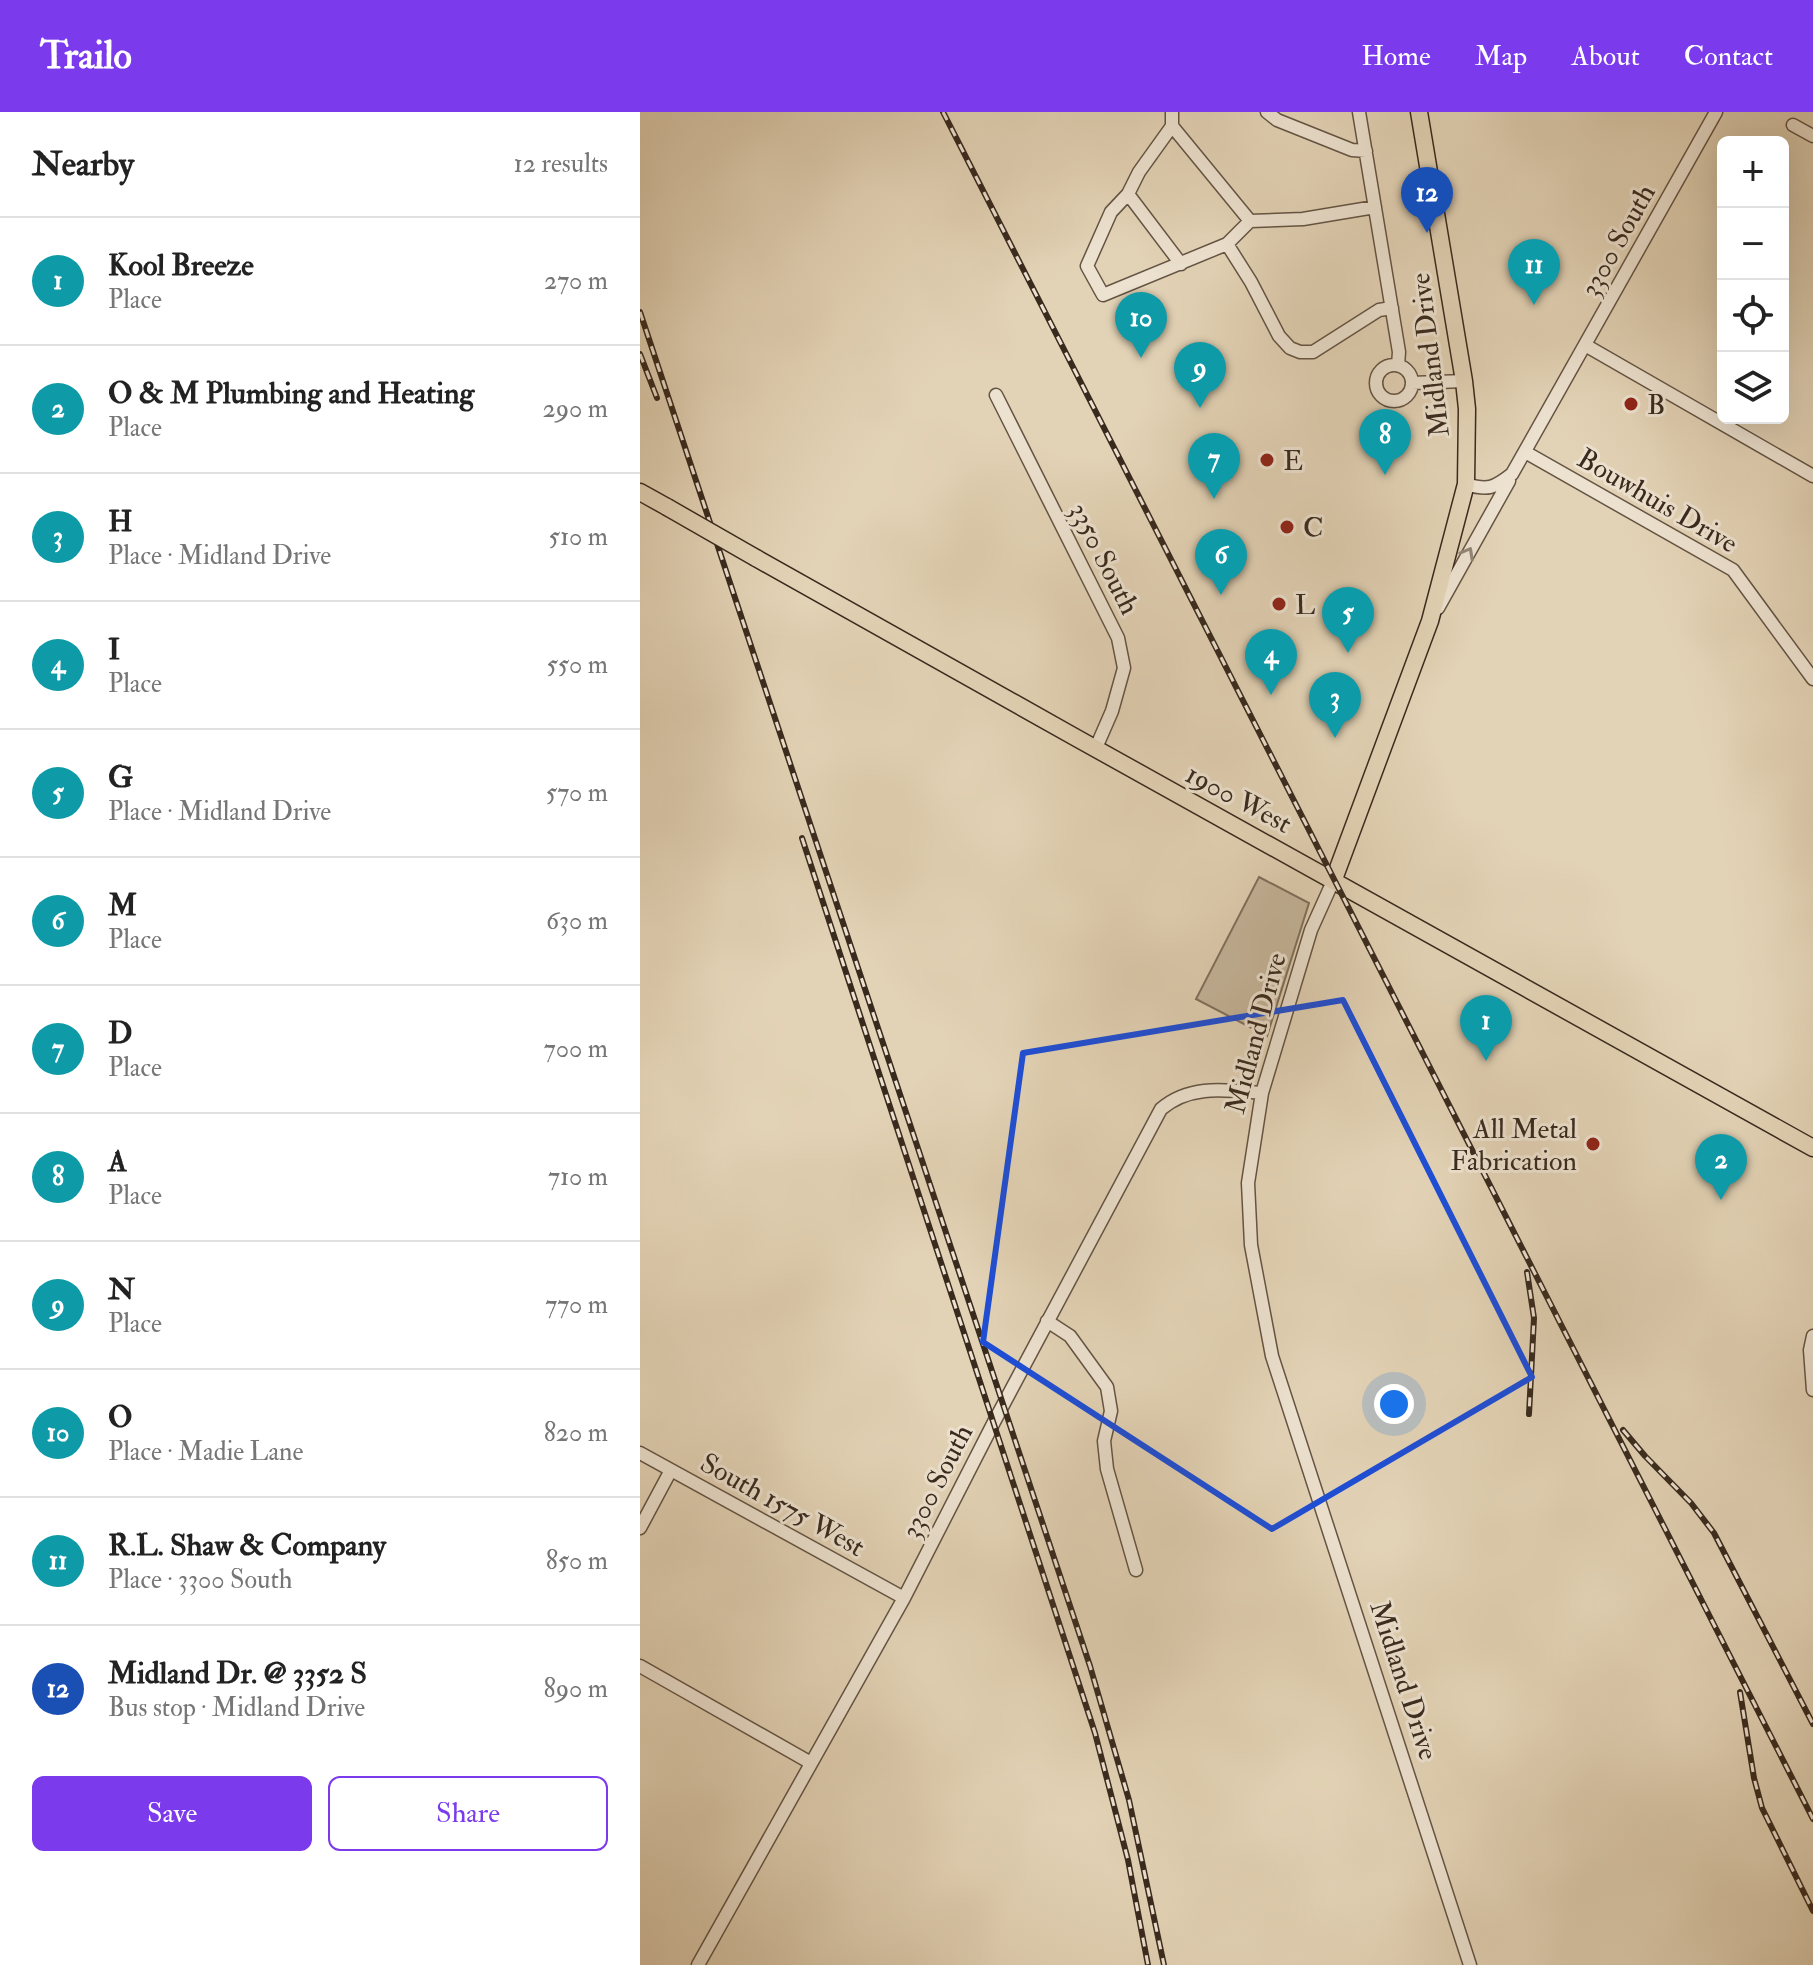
<!DOCTYPE html>
<html lang="en">
<head>
<meta charset="utf-8">
<style>
  :root { --surface:#fff; --page:#f6f6f6; --text:#222; --muted:#767676; --line:#e0e0e0; --accent:#7c3aed }
  body { margin:0; font-family:"IM FELL Double Pica",serif; background:var(--page); color:var(--text) }
  .controls { position:absolute; right:24px; top:24px; display:grid; overflow:hidden; border-radius:12px; box-shadow:0 8px 32px #0002 }
  .controls button { width:72px; height:72px; display:grid; place-items:center; padding:0; border:0; border-bottom:2px solid var(--line); background:var(--surface); color:var(--text); font:40px sans-serif }
  .you { position:absolute; left:754px; top:1292px; width:28px; height:28px; margin:-20px; border:6px solid #fff; border-radius:50%; background:#1a73e8; box-shadow:0 0 0 12px #1a73e833 }
  .badge { display:grid; place-items:center; width:52px; height:52px; border-radius:50%; background:var(--accent); color:#fff; font-size:26px; font-weight:700 }
  .pin { position:absolute; translate:-50% -66px; filter:drop-shadow(0 2px 4px #0008) }
  .pin::after { content:''; position:absolute; top:42px; width:28px; height:24px; background:inherit; clip-path:polygon(0 0,100% 0,50% 100%) }
  .list { margin:0; padding:0; list-style:none }
  h2 { display:flex; justify-content:space-between; align-items:center; height:104px; margin:0; padding:0 32px; font-size:34px }
  h2 small { font-size:26px; font-weight:400; color:var(--muted) }
  .list li { display:grid; grid-template-columns:52px 1fr auto; gap:24px; align-items:center; box-sizing:border-box; height:128px; padding:0 32px; border-top:2px solid var(--line) }
  .list b { display:block; font-size:30px; white-space:nowrap }
  .list p { margin:0; font-size:26px; white-space:nowrap; color:var(--muted) }
  .list em { font-size:26px; font-style:normal; color:var(--muted) }
  .actions { display:flex; gap:16px; padding:24px 32px }
  .actions a { flex:1; padding:18px 0; border:2px solid var(--accent); border-radius:12px; text-align:center; font-size:28px; color:var(--accent) }
  .actions .main { background:var(--accent); color:#fff }
  .icon { flex:none; width:44px; height:44px; fill:none; stroke:currentColor; stroke-width:2; stroke-linecap:round; stroke-linejoin:round }
  .map { position:relative; flex:none; width:1173px; height:1853px; overflow:hidden }
  header { display:flex; align-items:center; gap:48px; box-sizing:border-box; height:112px; padding:0 40px; background:var(--accent); color:#fff }
  header strong { font-size:38px }
  nav { display:flex; gap:44px; margin-inline-start:auto; font-size:28px }
  main { display:flex }
  aside { flex:1; background:var(--surface) }
  .map>svg:first-child { display:block }
  .green { fill:#c6b69c; stroke:#80705d; stroke-width:2 }
  .lines { fill:none; stroke-linecap:round; stroke-linejoin:round }
  .minor-casing { stroke:#645444; stroke-width:15 }
  .major-casing { stroke:#392a1e; stroke-width:19 }
  .minor { stroke:#ede2d0; stroke-width:12 }
  .major { stroke:#e3d3b6; stroke-width:16 }
  .rail-casing { stroke:#392a1e; stroke-width:6 }
  .rail { stroke:#ede2d0; stroke-width:3; stroke-dasharray:9; stroke-linecap:butt }
  .major-bridge-casing { stroke:#392a1e; stroke-width:19; stroke-linecap:butt }
  .major-bridge { stroke:#e3d3b6; stroke-width:16 }
  .oneway { stroke:#938677 }
  .marked { fill:none; stroke:#1d4ed8; stroke-width:6; stroke-linejoin:round }
  .poi-dot { fill:#8f2418; stroke:#ede2d0; stroke-width:3 }
  .labels { text-anchor:middle; stroke-width:6; stroke-linejoin:round; paint-order:stroke }
  .street-label { font-size:28px; fill:#392a1e; stroke:#ede2d0 }
  .poi-label { font-size:28px; fill:#392a1e; stroke:#ede2d0; text-anchor:start }
</style>
</head>
<body>
<header>
<strong>Trailo</strong>
<nav><a>Home</a><a>Map</a><a>About</a><a>Contact</a></nav>
</header>
<main>
<aside>
<h2>Nearby<small>12 results</small></h2>
<ul class="list">
<li><span class="badge" style="background:#0f9aa8">1</span><div><b>Kool Breeze</b><p>Place</p></div><em>270 m</em></li>
<li><span class="badge" style="background:#0f9aa8">2</span><div><b>O &amp; M Plumbing and Heating</b><p>Place</p></div><em>290 m</em></li>
<li><span class="badge" style="background:#0f9aa8">3</span><div><b>H</b><p>Place · Midland Drive</p></div><em>510 m</em></li>
<li><span class="badge" style="background:#0f9aa8">4</span><div><b>I</b><p>Place</p></div><em>550 m</em></li>
<li><span class="badge" style="background:#0f9aa8">5</span><div><b>G</b><p>Place · Midland Drive</p></div><em>570 m</em></li>
<li><span class="badge" style="background:#0f9aa8">6</span><div><b>M</b><p>Place</p></div><em>630 m</em></li>
<li><span class="badge" style="background:#0f9aa8">7</span><div><b>D</b><p>Place</p></div><em>700 m</em></li>
<li><span class="badge" style="background:#0f9aa8">8</span><div><b>A</b><p>Place</p></div><em>710 m</em></li>
<li><span class="badge" style="background:#0f9aa8">9</span><div><b>N</b><p>Place</p></div><em>770 m</em></li>
<li><span class="badge" style="background:#0f9aa8">10</span><div><b>O</b><p>Place · Madie Lane</p></div><em>820 m</em></li>
<li><span class="badge" style="background:#0f9aa8">11</span><div><b>R.L. Shaw &amp; Company</b><p>Place · 3300 South</p></div><em>850 m</em></li>
<li><span class="badge" style="background:#1a4fb4">12</span><div><b>Midland Dr. @ 3352 S</b><p>Bus stop · Midland Drive</p></div><em>890 m</em></li>
</ul>
<div class="actions"><a class="main">Save</a><a>Share</a></div>
</aside>
<div class="map">
<svg width="1173" height="1853" viewBox="0 0 1173 1853">
  <rect width="100%" height="100%" fill="#e3d3b6"/>
  <filter id="stains"><feTurbulence type="fractalNoise" baseFrequency=".0025" numOctaves="4"/><feColorMatrix values="0 0 0 0 .2 0 0 0 0 .09 0 0 0 0 .02 0 0 0 .5 -.17"/></filter>
  <radialGradient id="worn" r=".72"><stop offset=".6" stop-color="#630" stop-opacity="0"/><stop offset="1" stop-color="#630" stop-opacity=".3"/></radialGradient>
  <path class="green" d="M619 765 669 791 627 924 556 887Z"/>
  <g class="lines">
    <g class="minor-casing">
      <path id="minor" d="M532 0V14L499 60 488 82 471 100 447 154 463 183 587 132 610 109 663 107 735 95
        M627 0 637 8 712 38 726 39
        M719 0 759 240 758 253
        M1153 13 1173 24
        M532 14 610 109
        M488 82 541 152
        M587 132 611 170 639 224 650 236 660 240H673L739 198 752 196
        M945 233 1173 364
        M736 271a18 18 0 1 1 36 0a18 18 0 1 1-36 0Z
        M772 271 824 269
        M356 283 478 526 484 556 472 599 455 638
        M885 340 1093 458 1173 567
        M826 372C848 379 854 376 872 362L1076 0
        M798 496 869 369
        M694 767 671 818 622 981 608 1071 611 1133 632 1244 830 1853
        M407 1209 430 1224 467 1275 471 1299 464 1329 467 1357 496 1458
        M1173 1224 1170 1238 1173 1278
        M0 1341 264 1486
        M0 1416 31 1358
        M0 1554 171 1651
        M58 1853 264 1486 354 1310 521 997C550 972 586 978 622 981"/>
    </g>
    <g class="major-casing">
      <path id="major" d="M0 380 27 395
        M116 446C467 645 821 838 1173 1036
        M694 767 790 509 826 372 827 297 824 269 779 0"/>
    </g>
    <use href="#minor" class="minor"/>
    <use href="#major" class="major"/>
    <g class="rail-casing">
      <path id="rail" d="M303 0 1173 1707
        M0 200 450 1554 489 1688 524 1853
        M0 242 17 286
        M162 726 455 1621 488 1748 508 1853
        M887 1160 894 1206 889 1302
        M983 1318 1005 1344 1051 1391 1074 1421 1173 1612
        M1100 1580 1114 1666 1122 1696 1173 1799"/>
    </g>
    <use href="#rail" class="rail"/>
    <g class="major-bridge-casing">
      <path id="major-bridge" d="M27 395 116 446"/>
    </g>
    <use href="#major-bridge" class="major-bridge"/>
  </g>
  <defs><path id="oneway-chevron" d="M-2-3.5L2.5 0L-2 3.5" fill="none" stroke-width="1.6" stroke-linecap="round" stroke-linejoin="round" transform="scale(2)"/></defs>
  <use class="oneway" href="#oneway-chevron" transform="translate(828 441) rotate(-61)"/>
  <path class="marked" d="M703 888 892 1265 632 1417 343 1230 383 941Z"/>
  <g class="poi-dot">
    <circle cx="991" cy="292" r="8"/>
    <circle cx="627" cy="348" r="8"/>
    <circle cx="647" cy="415" r="8"/>
    <circle cx="639" cy="492" r="8"/>
    <circle cx="953" cy="1032" r="8"/>
  </g>
  <g class="labels">
    <g class="street-label">
      <text transform="translate(977 128) rotate(-61)" y="10">3300 South</text>
      <text transform="translate(789 243) rotate(-97)" y="10">Midland Drive</text>
      <text transform="translate(1018 388) rotate(30)" y="10">Bouwhuis Drive</text>
      <text transform="translate(465 446) rotate(63)" y="10">3350 South</text>
      <text transform="translate(599 686) rotate(28)" y="10">1900 West</text>
      <text transform="translate(615 921) rotate(-75)" y="10">Midland Drive</text>
      <text transform="translate(296 1369) rotate(-63)" y="10">3300 South</text>
      <text transform="translate(143 1392) rotate(29)" y="10">South 1575 West</text>
      <text transform="translate(765 1568) rotate(72)" y="10">Midland Drive</text>
    </g>
    <g class="poi-label">
      <text x="1007" y="302">B</text>
      <text x="643" y="358">E</text>
      <text x="663" y="425">C</text>
      <text x="655" y="502">L</text>
      <text x="937" y="1026" text-anchor="end">All Metal<tspan x="937" dy="32">Fabrication</tspan></text>
    </g>
  </g>
  <rect width="100%" height="100%" filter="url(#stains)"/>
  <rect width="100%" height="100%" fill="url(#worn)"/>
</svg>
<div class="controls">
<button>+</button>
<button>−</button>
<button><svg class="icon" aria-label="locate" viewBox="0 0 24 24"><circle cx="12" cy="12" r="6"/><path d="M12 2v4M12 18v4M2 12h4M18 12h4"/></svg></button>
<button><svg class="icon" aria-label="layers" viewBox="0 0 24 24"><path d="M12 4l9 5-9 5-9-5zM3 14l9 5 9-5"/></svg></button>
</div>
<div class="you"></div>
<div class="pin badge" style="left:846px;top:949px;background:#0f9aa8">1</div>
<div class="pin badge" style="left:1081px;top:1088px;background:#0f9aa8">2</div>
<div class="pin badge" style="left:695px;top:626px;background:#0f9aa8">3</div>
<div class="pin badge" style="left:631px;top:583px;background:#0f9aa8">4</div>
<div class="pin badge" style="left:708px;top:541px;background:#0f9aa8">5</div>
<div class="pin badge" style="left:581px;top:483px;background:#0f9aa8">6</div>
<div class="pin badge" style="left:574px;top:387px;background:#0f9aa8">7</div>
<div class="pin badge" style="left:745px;top:363px;background:#0f9aa8">8</div>
<div class="pin badge" style="left:560px;top:296px;background:#0f9aa8">9</div>
<div class="pin badge" style="left:501px;top:246px;background:#0f9aa8">10</div>
<div class="pin badge" style="left:894px;top:193px;background:#0f9aa8">11</div>
<div class="pin badge" style="left:787px;top:121px;background:#1a4fb4">12</div>
</div>
</main>
</body>
</html>
